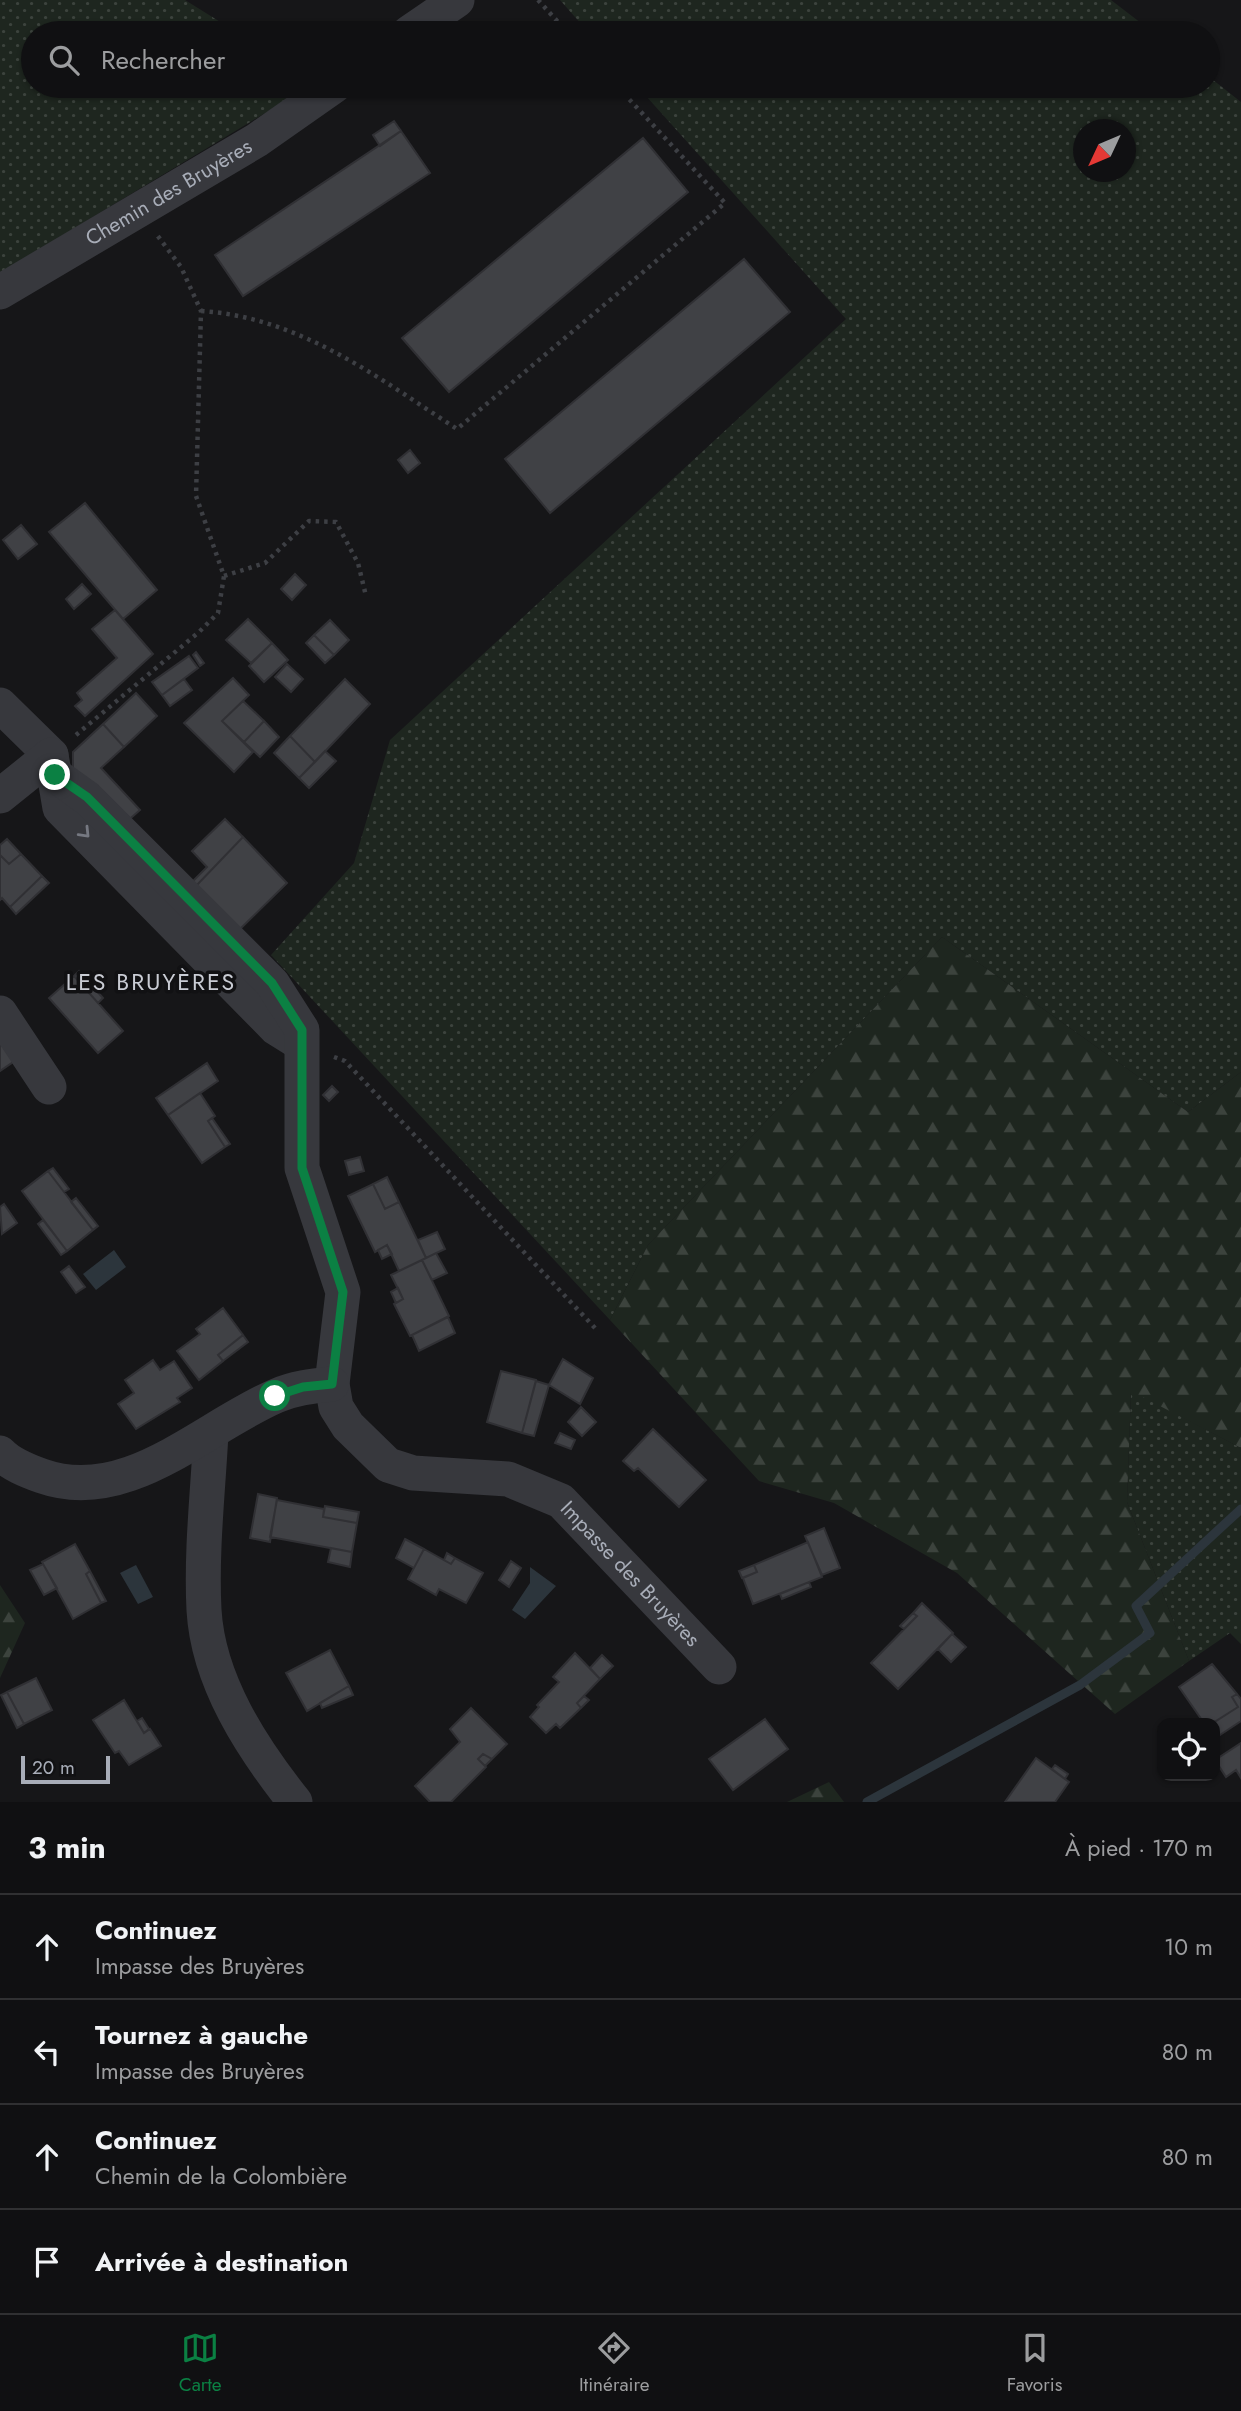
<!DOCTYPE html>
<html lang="fr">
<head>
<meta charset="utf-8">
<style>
  :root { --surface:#101012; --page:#1e1e20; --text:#f1f3f6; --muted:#9c9d9f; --line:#303032; --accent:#0b8043 }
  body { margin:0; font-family:Jost,sans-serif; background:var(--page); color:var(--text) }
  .controls { position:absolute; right:21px; bottom:21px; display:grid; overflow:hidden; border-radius:14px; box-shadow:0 2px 5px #0004 }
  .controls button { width:63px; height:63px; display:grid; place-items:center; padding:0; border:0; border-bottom:2px solid var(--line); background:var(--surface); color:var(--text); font:35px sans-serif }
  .compass { position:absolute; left:1073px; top:119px; width:63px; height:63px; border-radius:50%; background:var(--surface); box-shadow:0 2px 5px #0004; rotate:226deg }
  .scale { position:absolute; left:21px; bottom:18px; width:89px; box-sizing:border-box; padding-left:7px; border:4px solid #a8adb8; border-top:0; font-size:19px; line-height:24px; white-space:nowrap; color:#a8adb8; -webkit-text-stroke:5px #111113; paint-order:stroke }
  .stop { position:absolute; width:21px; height:21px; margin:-16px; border:5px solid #0b8043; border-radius:50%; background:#fff }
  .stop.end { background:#0b8043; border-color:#fff; box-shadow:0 2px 7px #0008 }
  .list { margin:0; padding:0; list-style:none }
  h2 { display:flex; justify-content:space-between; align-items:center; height:91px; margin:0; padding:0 28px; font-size:30px }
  h2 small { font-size:23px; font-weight:400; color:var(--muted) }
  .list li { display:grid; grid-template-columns:46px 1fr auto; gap:21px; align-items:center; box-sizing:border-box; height:105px; padding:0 28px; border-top:2px solid var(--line) }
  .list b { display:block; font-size:26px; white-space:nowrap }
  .list p { margin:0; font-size:23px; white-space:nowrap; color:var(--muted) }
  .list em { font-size:23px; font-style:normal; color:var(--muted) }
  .icon { flex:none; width:38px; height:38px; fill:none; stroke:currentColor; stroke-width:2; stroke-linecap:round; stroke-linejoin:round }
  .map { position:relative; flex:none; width:1241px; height:1802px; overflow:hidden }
  .search { position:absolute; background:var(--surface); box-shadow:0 2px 5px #0004; left:21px; right:21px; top:21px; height:77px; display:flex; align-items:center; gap:18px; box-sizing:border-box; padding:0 24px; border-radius:38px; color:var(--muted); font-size:26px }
  .sheet { height:511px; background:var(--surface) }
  nav { display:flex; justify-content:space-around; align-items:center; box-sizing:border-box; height:98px; border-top:2px solid var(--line); background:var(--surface); font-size:19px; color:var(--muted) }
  nav a { display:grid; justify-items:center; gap:4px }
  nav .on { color:var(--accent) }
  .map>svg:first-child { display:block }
  .grass { fill:url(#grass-dots); fill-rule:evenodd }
  .forest { fill:url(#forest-firs) }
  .water { fill:#2c353c }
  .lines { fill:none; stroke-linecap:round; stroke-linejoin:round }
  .stream { stroke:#2c353c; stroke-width:9 }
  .building { fill:#404145; stroke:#303034; stroke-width:2 }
  .path { stroke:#3d3f44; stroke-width:4.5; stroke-dasharray:3.5 5; stroke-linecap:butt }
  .minor { stroke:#37383d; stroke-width:35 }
  .oneway { stroke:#757881 }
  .route { stroke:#0b8043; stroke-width:9 }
  .labels { text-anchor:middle; stroke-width:7; stroke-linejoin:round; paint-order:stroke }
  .street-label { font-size:21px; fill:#a8adb8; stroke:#111113 }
  .neighbourhood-label { font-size:23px; letter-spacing:2px; fill:#c9ccd4; stroke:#111113 }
</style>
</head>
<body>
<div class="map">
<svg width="1241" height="1802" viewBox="0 0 1241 1802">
  <defs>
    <pattern id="grass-dots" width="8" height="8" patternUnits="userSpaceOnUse" patternTransform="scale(1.75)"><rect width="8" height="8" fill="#1e261f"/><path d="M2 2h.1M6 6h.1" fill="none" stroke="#3c433d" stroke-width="1.8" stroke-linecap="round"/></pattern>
    <pattern id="forest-firs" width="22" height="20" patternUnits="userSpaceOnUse" patternTransform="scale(1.75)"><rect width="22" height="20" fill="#1e261f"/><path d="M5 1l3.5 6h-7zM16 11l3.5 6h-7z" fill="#3c433d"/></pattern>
  </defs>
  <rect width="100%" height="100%" fill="#161618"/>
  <path class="grass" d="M0 0H185L238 33H33V86H310L0 273Z
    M560 0H1111L1154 33H589Z
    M1208 76 1241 102V1072L1188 1112 942 937 648 1245 610 1320 271 955 354 863 390 740 846 319 637 86H1208ZM1084 130H1126V172H1084Z
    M1131 1390 1241 1448V1644L1230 1633 1189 1661 1127 1502Z"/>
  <path class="forest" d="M942 937 1188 1112 1241 1072V1448L1131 1391 1127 1502 1189 1661 1115 1714 957 1573 834 1503 759 1481 610 1320 648 1245Z
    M0 1585 25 1623 0 1678Z
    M829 1782 844 1802H787Z"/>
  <path class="water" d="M114 1250 126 1267 96 1290 83 1274Z
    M136 1565 153 1597 138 1604 120 1573Z
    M530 1567 556 1586 525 1619 512 1610 530 1583Z"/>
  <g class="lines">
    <path class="stream" d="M867 1802 1080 1685 1150 1633 1136 1606 1241 1509"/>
  </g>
  <path class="building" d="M394 121 401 131 380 146 373 135Z
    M401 131 430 173 243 296 215 255Z
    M643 138 688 192 449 392 402 338Z
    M744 259 790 312 550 513 505 459Z
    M410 450 420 463 408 473 398 460Z
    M85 503 157 590 123 619 49 532Z
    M21 525 37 544 18 559 3 540Z
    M295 574 306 585 292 600 281 589Z
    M82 584 91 594 74 609 66 599Z
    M115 610 153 654 85 716 75 706 82 700 77 693 117 658 92 629Z
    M248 619 272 643 251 663 226 640Z
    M330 620 349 640 334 655 314 635Z
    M314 635 334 655 325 663 306 643Z
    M272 643 288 660 264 682 249 666Z
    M196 652 204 663 200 666 193 655Z
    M189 656 198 668 162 695 152 682Z
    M287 664 303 679 291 692 275 677Z
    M233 678 249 695 222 721 253 752 234 772 184 723Z
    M184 679 192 690 170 706 162 695Z
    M345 679 370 704 315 762 290 736Z
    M136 693 157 716 124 747 103 724Z
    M243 701 264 721 244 742 222 721Z
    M264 721 279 737 260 757 244 742Z
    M103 724 124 747 101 768 140 810 124 824 73 770V752Z
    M290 736 315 762 299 778 274 753Z
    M325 751 336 761 309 788 299 778Z
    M225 819 243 837 195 887 191 883 207 867 192 851Z
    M243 837 287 883 238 931 195 887Z
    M7 839 21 854 9 864 0 855V845Z
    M21 854 42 876 10 907 2 898 0 900V855L9 864Z
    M42 876 49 883 16 914 10 907Z
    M79 971 103 998 98 1003 74 976Z
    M74 976 123 1031 98 1053 49 998Z
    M0 1038 19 1058 0 1071Z
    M207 1063 218 1081 168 1115 156 1098Z
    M332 1086 338 1092 329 1101 323 1095Z
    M200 1093 215 1116 208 1121 225 1147 202 1163 168 1115Z
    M212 1118 230 1144 225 1147 208 1121Z
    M360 1157 364 1171 349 1175 345 1161Z
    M53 1168 69 1189 64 1192 48 1171Z
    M48 1171 93 1230 67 1251 22 1191Z
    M387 1177 399 1202 385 1209 373 1184Z
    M373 1184 385 1209 399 1202 426 1258 399 1271 387 1245 375 1252 348 1196Z
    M76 1198 98 1226 93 1230 71 1202Z
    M4 1204 17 1223 2 1234 0 1207Z
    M43 1220 67 1251 61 1255 38 1224Z
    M437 1232 445 1249 426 1258 418 1240Z
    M387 1245 392 1254 382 1259 378 1250Z
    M436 1253 447 1273 432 1280 422 1260Z
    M422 1260 449 1316 410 1336 394 1304 403 1299 391 1275Z
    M69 1266 85 1287 76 1293 61 1272Z
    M398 1288 403 1299 396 1303 391 1292Z
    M223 1308 243 1335 218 1355 223 1361 199 1380 177 1351 200 1334 196 1329Z
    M448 1317 455 1333 419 1351 412 1335Z
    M243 1335 248 1342 223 1361 218 1355Z
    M563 1359 593 1378 580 1404 549 1385Z
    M153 1360 160 1370 174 1361 192 1388 177 1398 180 1402 136 1429 118 1404 134 1393 125 1380Z
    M501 1371 536 1380 522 1433 487 1422Z
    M536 1381 549 1385 534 1436 522 1433Z
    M581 1407 596 1422 582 1436 568 1422Z
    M653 1429 706 1480 679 1507 638 1468 634 1471 623 1461Z
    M560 1433 575 1440 571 1449 555 1443Z
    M258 1494 277 1498 270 1542 250 1538Z
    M277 1500 324 1509 323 1517 357 1523 352 1552 270 1537Z
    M325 1506 359 1512 357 1523 323 1517Z
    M824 1528 840 1568 822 1575 805 1536Z
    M405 1539 424 1549 414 1568 396 1558Z
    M808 1542 822 1577 753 1604 743 1578 757 1572 754 1565Z
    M75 1544 90 1571 86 1574 101 1603 73 1619 42 1562Z
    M331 1548 352 1552 350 1567 328 1562Z
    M424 1549 451 1564 455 1558 483 1573 466 1603 439 1589 436 1595 408 1579Z
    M447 1553 455 1558 451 1564 444 1560Z
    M511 1561 521 1568 509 1587 499 1580Z
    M43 1564 57 1588 44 1595 30 1570Z
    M754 1565 757 1572 742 1578 739 1571Z
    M90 1571 106 1601 101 1603 86 1574Z
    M809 1582 811 1587 782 1599 780 1594Z
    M922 1603 953 1633 898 1689 871 1663 917 1616 913 1613Z
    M913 1613 917 1616 904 1629 900 1626Z
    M952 1634 966 1647 951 1662 938 1649Z
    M330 1650 349 1686 307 1711 286 1673Z
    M575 1653 600 1679 577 1703 581 1708 560 1728 556 1724 546 1733 530 1717 539 1707 537 1705 559 1682 553 1677Z
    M602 1655 613 1666 600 1679 590 1668Z
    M1212 1664 1237 1694 1232 1697 1238 1707 1213 1723H1204L1179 1687Z
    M36 1678 52 1710 24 1724 7 1692Z
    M349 1686 353 1695 322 1708 320 1703Z
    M7 1692 24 1724 17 1728 1 1695Z
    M1237 1694 1241 1699V1721L1217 1737 1213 1723 1238 1707 1232 1697Z
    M584 1696 589 1700 581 1708 577 1703Z
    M124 1700 144 1733 150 1729 161 1746 129 1765 119 1751 115 1753 93 1720Z
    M471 1708 507 1744 492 1759 483 1754 478 1759 486 1767 451 1802H430L415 1786 460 1742 450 1729Z
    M142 1718 149 1729 144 1733 137 1721Z
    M765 1719 788 1749 733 1790 709 1759Z
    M1241 1743V1778L1236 1770 1226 1777 1215 1760Z
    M483 1754 492 1759 485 1766 478 1759Z
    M1036 1758 1069 1782 1055 1802H1005Z
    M1055 1765 1068 1774 1065 1779 1052 1769Z"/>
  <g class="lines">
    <path class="path" d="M538 0 568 33
      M201 311C299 317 377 377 457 429L725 203 617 86
      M224 576 265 563 309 521 336 522 358 563 366 596
      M76 735 199 632 218 613 224 576 196 496 201 311 181 267 157 235
      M334 1057 345 1061 595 1328"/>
    <g class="minor">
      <path d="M409 33 457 0"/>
      <path id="s1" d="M0 292 257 140 334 86"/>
      <path d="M0 705 51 755 60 808 276 1028 300 1043"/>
      <path id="s2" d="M55 775 87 798 272 983 302 1030V1168L343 1292 332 1384 336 1407 348 1426 388 1465 413 1473 508 1479 561 1501 719 1667"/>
      <path d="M0 796 51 755"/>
      <path d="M0 1013 49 1087"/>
      <path d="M211 1433C208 1491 201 1551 204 1610 208 1681 252 1748 295 1802"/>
      <path d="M0 1453C10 1464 28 1471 42 1476 127 1506 202 1428 276 1396 294 1388 312 1386 332 1384"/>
    </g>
  </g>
  <defs><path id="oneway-chevron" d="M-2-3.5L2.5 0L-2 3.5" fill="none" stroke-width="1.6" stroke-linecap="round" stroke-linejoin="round" transform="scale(1.75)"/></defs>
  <use class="oneway" href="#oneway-chevron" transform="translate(85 833) rotate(46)"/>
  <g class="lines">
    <path class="route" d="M55 775 87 797 272 983 302 1030V1168L343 1292 332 1384 303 1387 275 1396"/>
  </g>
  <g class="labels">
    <g class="street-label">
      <text dy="7" stroke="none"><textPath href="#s1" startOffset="196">Chemin des Bruyères</textPath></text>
      <text dy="7" stroke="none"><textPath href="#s2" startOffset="1099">Impasse des Bruyères</textPath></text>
    </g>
    <g class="neighbourhood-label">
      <text x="151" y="990">LES BRUYÈRES</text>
    </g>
  </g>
</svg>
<div class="controls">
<button><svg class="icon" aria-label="locate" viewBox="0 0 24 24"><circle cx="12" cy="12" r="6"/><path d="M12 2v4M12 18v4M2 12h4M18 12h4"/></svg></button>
</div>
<svg class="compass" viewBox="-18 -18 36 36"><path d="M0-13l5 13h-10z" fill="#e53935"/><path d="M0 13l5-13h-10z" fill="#9c9d9f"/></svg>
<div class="scale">20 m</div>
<div class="stop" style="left:275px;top:1396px"></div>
<div class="stop end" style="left:55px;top:775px"></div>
<div class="search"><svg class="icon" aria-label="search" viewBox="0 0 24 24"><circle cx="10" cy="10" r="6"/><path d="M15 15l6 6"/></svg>Rechercher</div>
</div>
<section class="sheet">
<h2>3 min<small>À pied · 170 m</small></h2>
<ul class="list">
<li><svg class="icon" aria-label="ahead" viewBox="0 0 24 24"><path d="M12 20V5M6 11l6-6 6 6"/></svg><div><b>Continuez</b><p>Impasse des Bruyères</p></div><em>10 m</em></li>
<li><svg class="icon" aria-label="left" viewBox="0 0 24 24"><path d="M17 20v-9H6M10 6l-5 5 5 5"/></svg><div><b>Tournez à gauche</b><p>Impasse des Bruyères</p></div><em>80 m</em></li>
<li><svg class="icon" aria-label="ahead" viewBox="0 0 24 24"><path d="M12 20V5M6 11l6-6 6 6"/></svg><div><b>Continuez</b><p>Chemin de la Colombière</p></div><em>80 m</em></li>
<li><svg class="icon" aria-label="arrive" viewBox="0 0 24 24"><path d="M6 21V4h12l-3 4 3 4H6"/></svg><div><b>Arrivée à destination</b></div></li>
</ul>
</section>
<nav>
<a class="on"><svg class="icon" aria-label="map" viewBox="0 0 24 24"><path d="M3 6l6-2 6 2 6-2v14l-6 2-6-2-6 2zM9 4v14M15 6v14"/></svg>Carte</a>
<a><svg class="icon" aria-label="directions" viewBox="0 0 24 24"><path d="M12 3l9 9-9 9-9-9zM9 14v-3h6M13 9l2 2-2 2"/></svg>Itinéraire</a>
<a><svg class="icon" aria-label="saved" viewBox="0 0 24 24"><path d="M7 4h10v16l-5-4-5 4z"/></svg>Favoris</a>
</nav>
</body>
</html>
